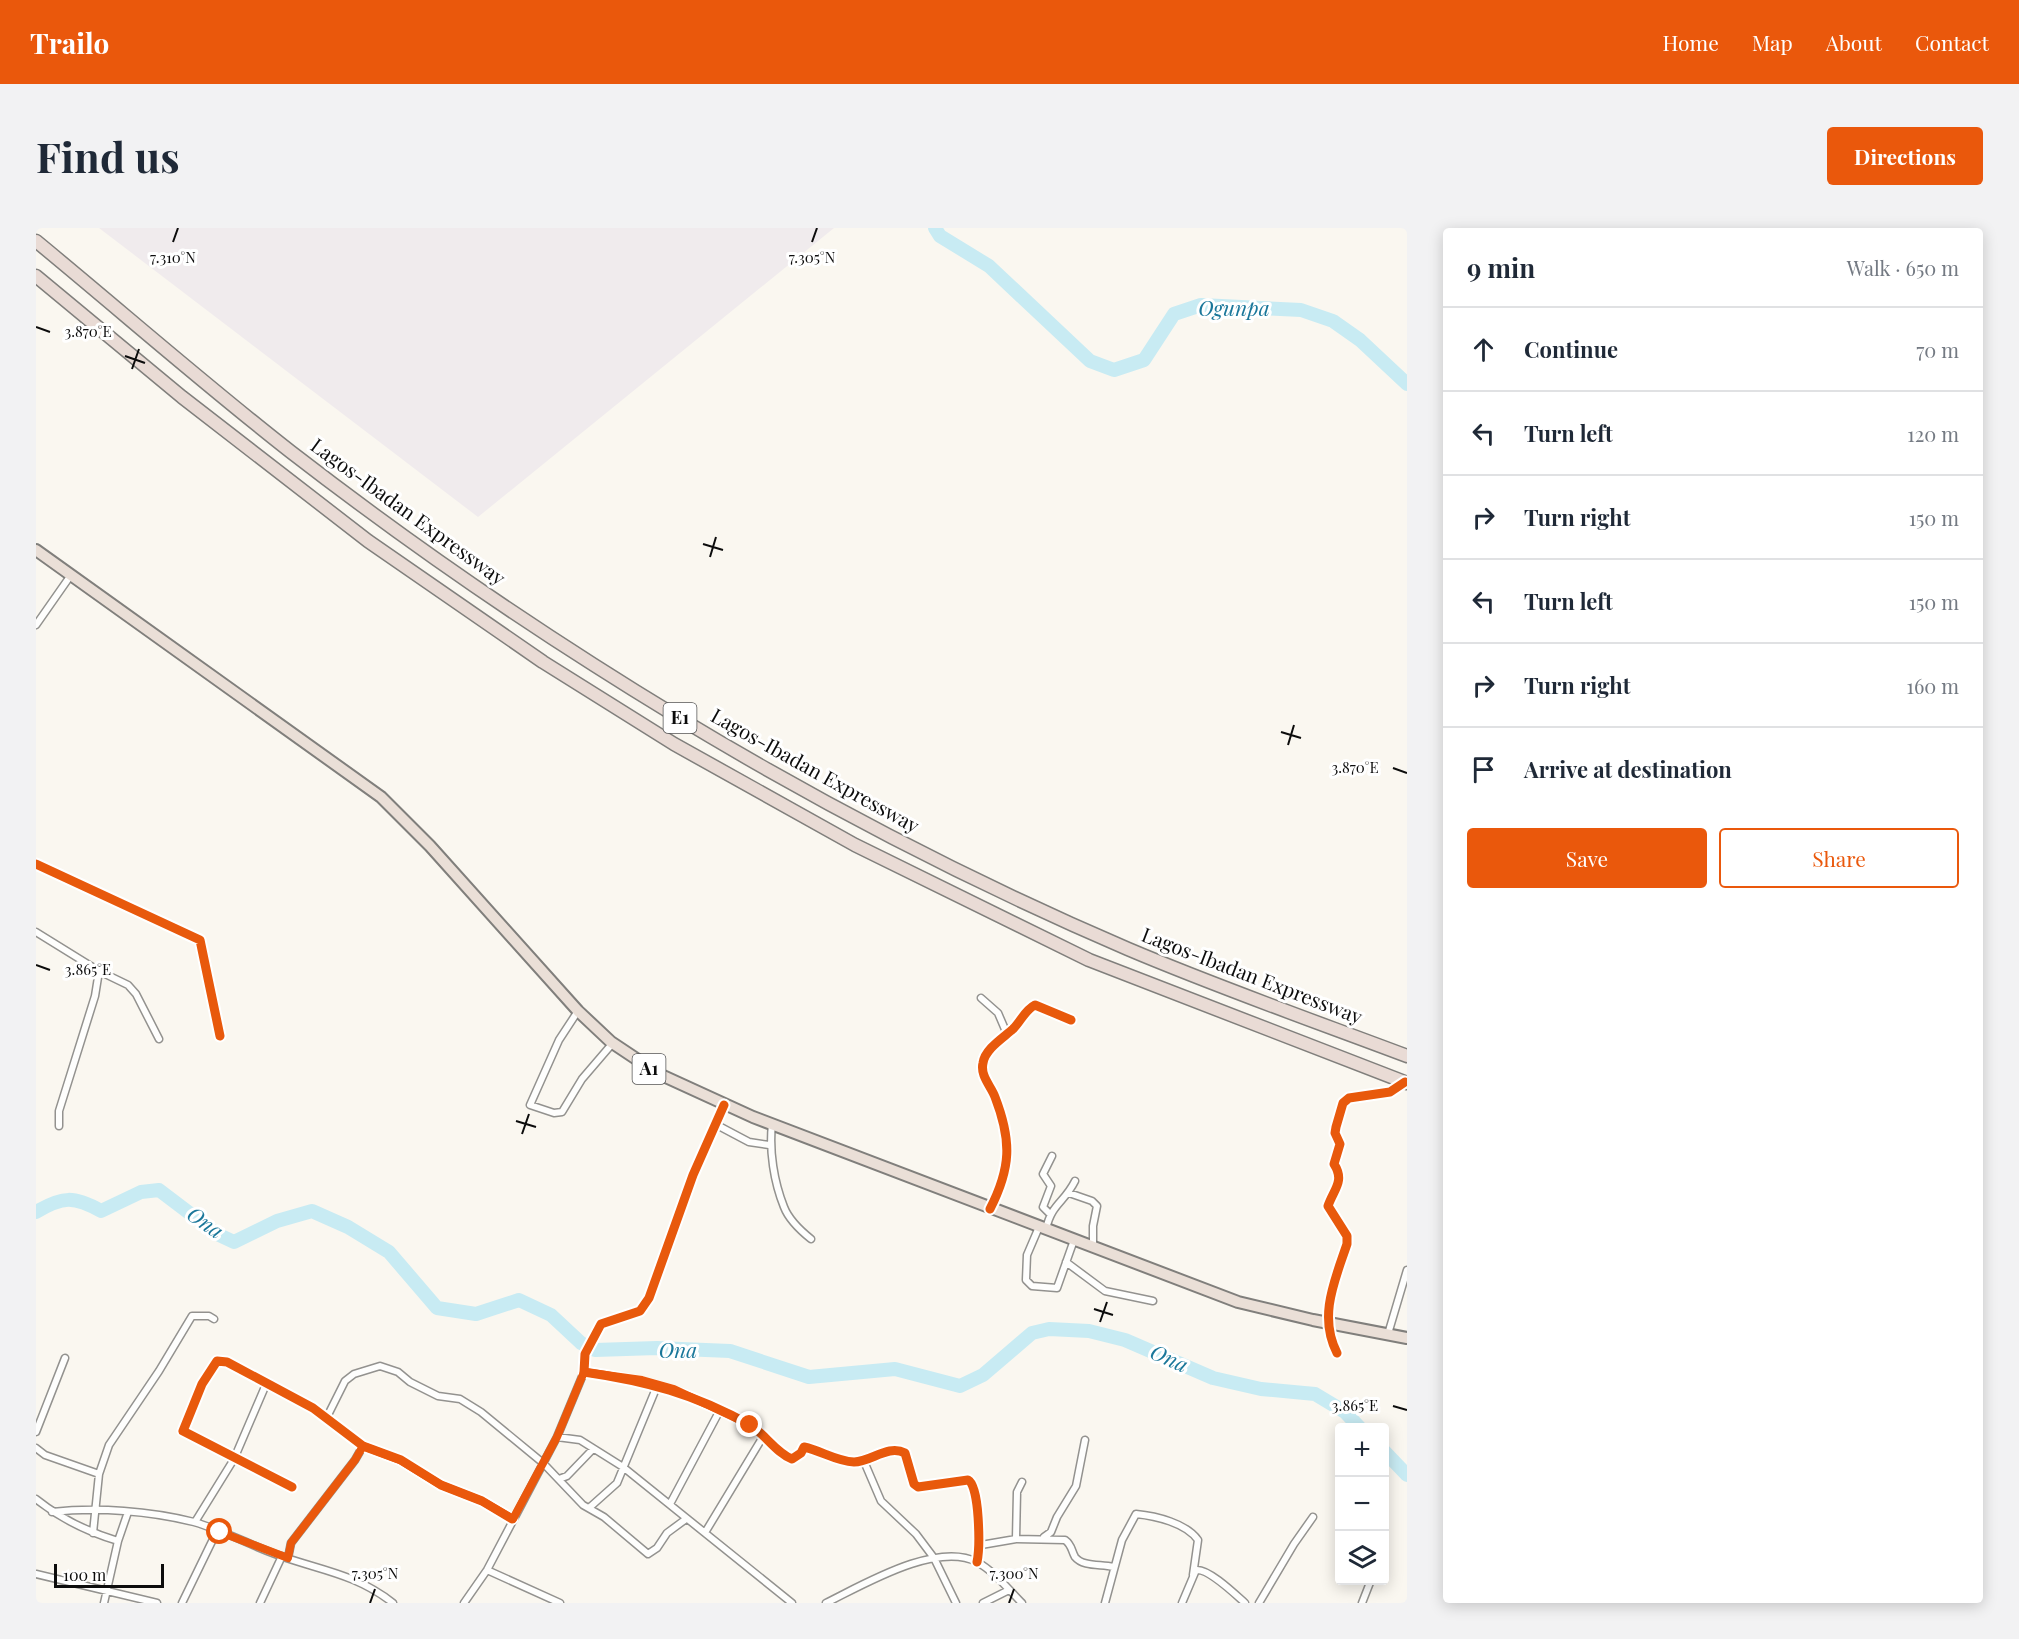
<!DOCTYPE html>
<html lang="en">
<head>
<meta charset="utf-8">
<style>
  :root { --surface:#fff; --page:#f2f2f3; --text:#1f2937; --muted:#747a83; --line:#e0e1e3; --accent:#ea580c }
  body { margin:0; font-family:"Playfair Display",serif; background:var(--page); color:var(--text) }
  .controls { position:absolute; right:18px; bottom:18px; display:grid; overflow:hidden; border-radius:6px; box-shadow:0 3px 15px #0003 }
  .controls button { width:54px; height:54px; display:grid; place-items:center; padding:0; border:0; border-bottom:2px solid var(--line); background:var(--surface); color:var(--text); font:30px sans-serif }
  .scale { position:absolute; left:18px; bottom:15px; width:110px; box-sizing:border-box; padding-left:6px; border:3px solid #0c0c0c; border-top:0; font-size:16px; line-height:21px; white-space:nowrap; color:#0c0c0c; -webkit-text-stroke:4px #fff; paint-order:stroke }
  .stop { position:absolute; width:18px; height:18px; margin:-14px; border:4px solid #ea580c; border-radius:50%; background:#fff }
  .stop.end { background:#ea580c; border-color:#fff; box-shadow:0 2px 6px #0008 }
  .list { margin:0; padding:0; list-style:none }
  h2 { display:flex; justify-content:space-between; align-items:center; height:78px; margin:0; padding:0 24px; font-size:26px }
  h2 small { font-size:20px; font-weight:400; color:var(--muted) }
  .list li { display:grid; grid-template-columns:39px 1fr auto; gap:18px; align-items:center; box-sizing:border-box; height:84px; padding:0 24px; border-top:2px solid var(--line) }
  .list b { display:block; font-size:22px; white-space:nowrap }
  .list em { font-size:20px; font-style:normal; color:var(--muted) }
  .actions { display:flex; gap:12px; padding:18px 24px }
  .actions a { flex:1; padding:14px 0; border:2px solid var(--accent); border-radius:6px; text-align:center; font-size:21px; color:var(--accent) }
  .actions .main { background:var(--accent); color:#fff }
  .icon { flex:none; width:33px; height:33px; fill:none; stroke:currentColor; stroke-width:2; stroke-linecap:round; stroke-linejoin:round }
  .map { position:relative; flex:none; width:1371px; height:1375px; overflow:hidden; border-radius:6px }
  header { display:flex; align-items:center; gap:36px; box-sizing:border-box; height:84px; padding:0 30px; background:var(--accent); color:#fff }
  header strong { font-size:28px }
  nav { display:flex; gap:33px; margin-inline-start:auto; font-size:21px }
  .intro { display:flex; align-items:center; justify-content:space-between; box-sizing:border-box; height:144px; padding:0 36px }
  h1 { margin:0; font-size:42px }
  .button { padding:15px 27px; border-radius:6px; background:var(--accent); color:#fff; font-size:21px; font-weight:700 }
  main { display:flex; gap:36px; padding:0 36px }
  aside { flex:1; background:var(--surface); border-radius:6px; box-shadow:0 3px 15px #0003 }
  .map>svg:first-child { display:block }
  .industrial { fill:#f0ebed }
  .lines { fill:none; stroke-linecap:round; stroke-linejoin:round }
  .river { stroke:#c8ebf3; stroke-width:14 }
  .minor-casing { stroke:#93928f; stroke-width:9 }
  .trunk-casing { stroke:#807f7c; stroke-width:14 }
  .motorway-casing { stroke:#807f7c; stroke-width:15 }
  .minor { stroke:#fefefd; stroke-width:6 }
  .trunk { stroke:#eadfd7; stroke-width:10 }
  .motorway { stroke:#e9dbd5; stroke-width:12 }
  .cycleway-casing { stroke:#fff; stroke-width:13 }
  .cycleway { stroke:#e8590c; stroke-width:9 }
  .route { stroke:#ea580c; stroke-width:8 }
  .ticks { fill:none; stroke:#0c0c0c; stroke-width:2 }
  .labels { text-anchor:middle; stroke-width:6; stroke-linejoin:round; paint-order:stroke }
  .shield { fill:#fff; stroke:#555; stroke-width:1.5 }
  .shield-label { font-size:18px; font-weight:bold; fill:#0c0c0c }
  .street-label { font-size:20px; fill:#0c0c0c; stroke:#fff }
  .water-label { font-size:21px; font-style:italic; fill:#1a779a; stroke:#fff }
  .ticks-label { font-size:15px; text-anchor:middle; fill:#0c0c0c; stroke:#fff; stroke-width:6; stroke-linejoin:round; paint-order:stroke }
</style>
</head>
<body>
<header>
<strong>Trailo</strong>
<nav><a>Home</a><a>Map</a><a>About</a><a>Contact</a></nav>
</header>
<div class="intro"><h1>Find us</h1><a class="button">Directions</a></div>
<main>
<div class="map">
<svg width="1371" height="1375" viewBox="0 0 1371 1375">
  <rect width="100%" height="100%" fill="#faf7f0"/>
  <path class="industrial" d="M63 0H798L442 289Z"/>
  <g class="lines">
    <path class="river" d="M899 0 904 8 953 38 1054 133 1078 142 1108 132 1138 86 1165 77 1265 82 1297 93 1324 112 1371 156
      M0 984C27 968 38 968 65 983L105 964 123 962 181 1006 198 1014 241 993 276 983 312 999 353 1024 401 1080 440 1086 483 1072 515 1087 545 1115 559 1122 621 1120 694 1123 773 1149 859 1141 924 1158 947 1147 996 1105 1013 1101 1053 1103 1089 1112 1177 1150 1225 1161 1279 1166 1309 1184 1324 1200
      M1348 1223 1371 1247"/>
    <g class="minor-casing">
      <path id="minor" d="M0 397 35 347
        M0 636 164 712 184 808
        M0 704 63 743 92 757 100 766 123 811
        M945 770 962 785 971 806
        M542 783 523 812 494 877 518 885 526 884 546 851 576 816
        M688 877 657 947 613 1070 604 1083 565 1096 549 1126 548 1144C610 1153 659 1166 714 1197 729 1206 740 1225 756 1231L765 1225 768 1219C786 1223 800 1233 818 1234 835 1234 852 1216 869 1225L878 1256 882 1259 932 1252C944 1258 944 1320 941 1334
        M679 896 713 914 733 917
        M736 896C733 923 738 954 748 979 753 992 765 1003 775 1011
        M23 898V883L59 768 63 743
        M1033 965 1056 973 1061 978 1057 998V1019
        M954 981C975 940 976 913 959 869 955 858 944 848 947 835 949 821 967 810 977 801 985 793 989 782 999 777L1035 792
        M1014 986 1007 979 1015 958 1007 946 1016 928
        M1003 999 991 1027 990 1052 996 1058 1021 1060 1038 1012
        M1010 1001C1016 975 1028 975 1039 953
        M1030 1034 1069 1063 1117 1073
        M1352 1106 1371 1042
        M1301 1125C1282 1088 1299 1052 1311 1016V1008L1292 978C1298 961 1309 953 1298 936L1304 916 1299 905 1300 899 1307 875 1313 870 1354 864 1368 854
        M291 1189 309 1153 318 1146 344 1138 362 1144 374 1154 402 1168 424 1171 445 1184 507 1235 547 1277 568 1289 612 1326 621 1320 631 1305 650 1291
        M0 1204 29 1130
        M521 1209 548 1144
        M0 1220 9 1227 63 1246
        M827 1231 845 1273 880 1306 898 1330 920 1375
        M523 1251 531 1248 557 1221
        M256 1259 147 1203 166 1156 181 1133 191 1134 277 1180 327 1218 365 1232 405 1257 446 1273 476 1291
        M0 1271C25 1291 52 1304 82 1313
        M634 1276 684 1182
        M553 1280 581 1255 621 1158
        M16 1284C62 1279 114 1283 158 1294 186 1302 212 1316 239 1326 282 1342 319 1345 357 1375
        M159 1294 198 1231 231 1154
        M670 1303 728 1207
        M57 1305 63 1246 73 1217 123 1143 156 1088H173L178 1091
        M1008 1309 1015 1304 1021 1289 1040 1258 1049 1212
        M980 1311 981 1264 986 1254
        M945 1317 980 1311 1029 1312C1036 1317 1035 1322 1039 1329 1047 1339 1065 1336 1077 1339
        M252 1330 255 1315 319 1232 327 1218
        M451 1342 524 1375
        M0 1346 121 1375
        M68 1375 82 1313 92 1284
        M146 1375 181 1303
        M224 1375 246 1328
        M428 1375 451 1342 521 1209 544 1212 587 1239 756 1375
        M790 1375C827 1357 900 1313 941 1334 958 1343 973 1362 986 1375
        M947 1375 973 1362
        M1069 1375 1086 1312 1100 1286C1120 1288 1150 1295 1162 1312L1157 1347
        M1146 1375 1160 1342C1172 1340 1199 1366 1209 1375
        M1223 1375 1258 1316 1277 1289
        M1326 1375 1335 1352"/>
    </g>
    <g class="trunk-casing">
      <path id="trunk" d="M0 322 345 569 394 618 542 783 575 814 623 846 717 889 1202 1074 1277 1092 1371 1110"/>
    </g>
    <g class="motorway-casing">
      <path id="motorway" d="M0 13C85 83 168 156 255 224 352 299 454 371 558 437 727 545 908 642 1092 721 1184 760 1278 793 1371 828
        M0 48 146 169 332 313 507 434 638 516 819 617 1053 732 1371 855"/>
    </g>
    <use href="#minor" class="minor"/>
    <use href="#trunk" class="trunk"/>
    <use href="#motorway" class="motorway"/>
    <g class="cycleway-casing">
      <path id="cycleway" d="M0 636 164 712 184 808
        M688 877 657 947 613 1070 604 1083 565 1096 549 1126 548 1144C610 1153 659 1166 714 1197 729 1206 740 1225 756 1231L765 1225 768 1219C786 1223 800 1233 818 1234 835 1234 852 1216 869 1225L878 1256 882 1259 932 1252C944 1258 944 1320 941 1334
        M954 981C975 940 976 913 959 869 955 858 944 848 947 835 949 821 967 810 977 801 985 793 989 782 999 777L1035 792
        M1301 1125C1282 1088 1299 1052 1311 1016V1008L1292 978C1298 961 1309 953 1298 936L1304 916 1299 905 1300 899 1307 875 1313 870 1354 864 1369 854
        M256 1259 147 1203 166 1156 181 1133 191 1134 277 1180 327 1218 365 1232 405 1257 446 1273 476 1291"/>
    </g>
    <use href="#cycleway" class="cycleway"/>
  </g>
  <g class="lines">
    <path class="route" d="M184 1304 252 1330 255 1315 319 1232 327 1218 364 1232 405 1257 446 1273 477 1291 521 1209 548 1144 606 1152 638 1161 714 1197"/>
  </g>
  <path class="ticks" d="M137 14 142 0M776 14 781 0M0 99 14 104M89 128 109 135M96 141 103 121M667 316 687 322M674 329 680 309M1245 504 1265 510M1252 517 1258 497M1357 540 1371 545M0 737 14 742M480 893 500 899M486 906 493 886M1058 1081 1077 1087M1064 1094 1071 1074M1357 1178 1371 1182M334 1375 339 1361M973 1375 978 1361"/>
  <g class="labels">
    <g class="shield">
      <rect x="627.5" y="475" width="33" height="30" rx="4.5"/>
      <rect x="596.5" y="826" width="33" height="30" rx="4.5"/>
    </g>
    <g class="shield-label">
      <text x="644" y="496">E1</text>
      <text x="613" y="847">A1</text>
    </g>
    <g class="street-label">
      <text transform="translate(372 284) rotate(36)" y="7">Lagos-Ibadan Expressway</text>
      <text transform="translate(779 543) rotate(29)" y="7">Lagos-Ibadan Expressway</text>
      <text transform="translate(1216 748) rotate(21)" y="7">Lagos-Ibadan Expressway</text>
    </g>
    <g class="water-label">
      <text x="1198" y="88">Ogunpa</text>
      <text transform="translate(169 995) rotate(35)" y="7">Ona</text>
      <text x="642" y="1130">Ona</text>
      <text transform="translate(1133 1131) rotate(24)" y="7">Ona</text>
    </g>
  </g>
  <g class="ticks-label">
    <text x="137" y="35">7.310°N</text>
    <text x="776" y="35">7.305°N</text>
    <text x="52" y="109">3.870°E</text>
    <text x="1319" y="545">3.870°E</text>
    <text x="52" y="747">3.865°E</text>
    <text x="1319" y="1183">3.865°E</text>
    <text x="339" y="1351">7.305°N</text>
    <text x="978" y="1351">7.300°N</text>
  </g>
</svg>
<div class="controls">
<button>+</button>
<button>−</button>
<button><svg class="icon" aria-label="layers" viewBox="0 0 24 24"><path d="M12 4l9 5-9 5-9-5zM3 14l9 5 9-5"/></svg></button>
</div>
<div class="scale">100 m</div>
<div class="stop" style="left:184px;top:1304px"></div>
<div class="stop end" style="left:714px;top:1197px"></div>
</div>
<aside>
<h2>9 min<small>Walk · 650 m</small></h2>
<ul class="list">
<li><svg class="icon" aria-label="ahead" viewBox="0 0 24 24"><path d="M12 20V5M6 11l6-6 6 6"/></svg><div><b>Continue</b></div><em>70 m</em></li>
<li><svg class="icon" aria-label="left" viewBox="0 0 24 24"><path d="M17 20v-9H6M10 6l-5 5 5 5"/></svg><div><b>Turn left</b></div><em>120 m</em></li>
<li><svg class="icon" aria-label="right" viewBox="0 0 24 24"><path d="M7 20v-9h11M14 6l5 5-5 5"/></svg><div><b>Turn right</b></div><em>150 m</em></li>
<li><svg class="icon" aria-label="left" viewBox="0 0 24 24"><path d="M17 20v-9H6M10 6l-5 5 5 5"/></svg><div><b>Turn left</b></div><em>150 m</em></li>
<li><svg class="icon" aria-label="right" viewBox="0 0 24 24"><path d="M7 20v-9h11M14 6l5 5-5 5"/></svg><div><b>Turn right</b></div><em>160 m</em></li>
<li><svg class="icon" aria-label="arrive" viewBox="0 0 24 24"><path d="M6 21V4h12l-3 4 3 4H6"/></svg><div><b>Arrive at destination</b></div></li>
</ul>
<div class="actions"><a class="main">Save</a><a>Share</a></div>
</aside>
</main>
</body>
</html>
